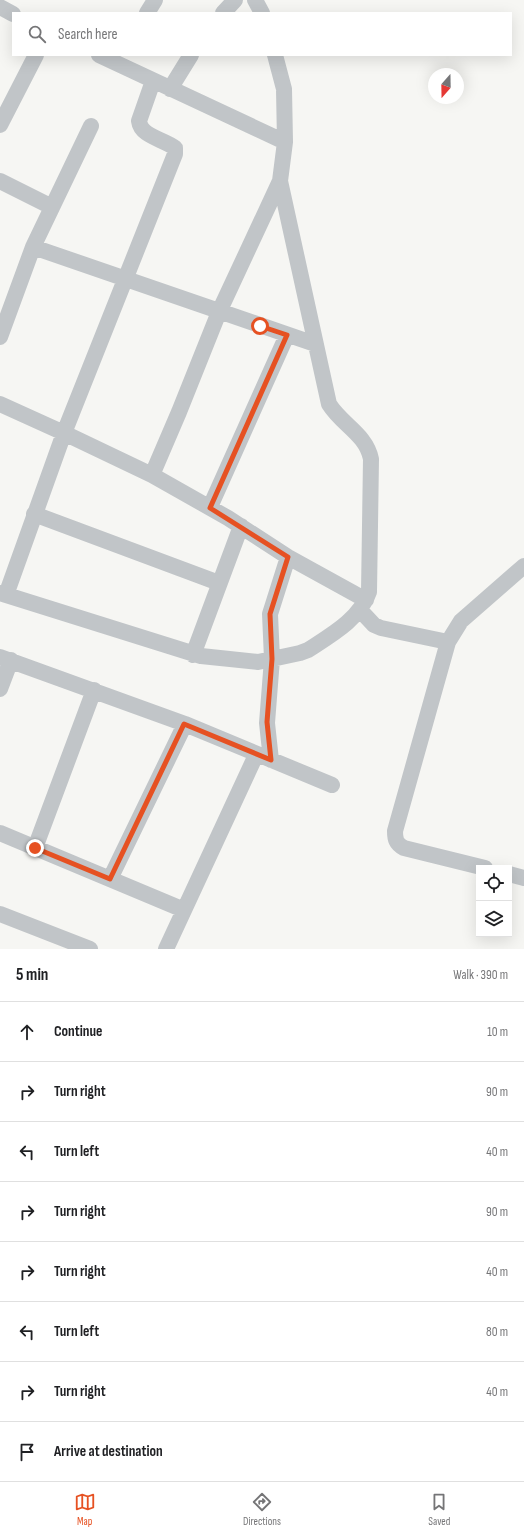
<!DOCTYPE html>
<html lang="en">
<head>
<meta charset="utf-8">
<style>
  :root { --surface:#fff; --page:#f2f2f2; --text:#202124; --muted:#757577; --line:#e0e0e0; --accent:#e65122 }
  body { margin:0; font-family:"Sofia Sans Condensed",sans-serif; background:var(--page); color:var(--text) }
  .controls { position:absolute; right:12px; bottom:12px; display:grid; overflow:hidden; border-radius:0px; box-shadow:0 4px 16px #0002 }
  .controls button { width:36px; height:36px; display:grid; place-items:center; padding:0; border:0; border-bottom:1px solid var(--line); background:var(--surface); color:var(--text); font:20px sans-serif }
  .compass { position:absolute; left:428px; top:68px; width:36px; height:36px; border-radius:50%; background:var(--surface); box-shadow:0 4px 16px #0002; rotate:200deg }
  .stop { position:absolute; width:12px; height:12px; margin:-9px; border:3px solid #e65122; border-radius:50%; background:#fff }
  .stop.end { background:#e65122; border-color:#fff; box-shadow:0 1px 4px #0008 }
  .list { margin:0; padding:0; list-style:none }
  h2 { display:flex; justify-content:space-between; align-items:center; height:52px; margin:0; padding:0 16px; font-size:17px }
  h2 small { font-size:13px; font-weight:400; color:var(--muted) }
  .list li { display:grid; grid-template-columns:26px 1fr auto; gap:12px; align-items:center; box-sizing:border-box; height:60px; padding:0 16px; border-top:1px solid var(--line) }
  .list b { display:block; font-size:15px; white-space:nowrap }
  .list em { font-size:13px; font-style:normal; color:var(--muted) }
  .icon { flex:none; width:22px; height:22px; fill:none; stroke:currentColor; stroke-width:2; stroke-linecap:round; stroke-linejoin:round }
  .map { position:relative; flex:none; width:524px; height:949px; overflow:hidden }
  .search { position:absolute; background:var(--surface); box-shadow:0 4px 16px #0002; left:12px; right:12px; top:12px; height:44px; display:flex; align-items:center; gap:10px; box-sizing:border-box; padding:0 14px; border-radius:0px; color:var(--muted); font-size:15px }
  .sheet { height:532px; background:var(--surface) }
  nav { display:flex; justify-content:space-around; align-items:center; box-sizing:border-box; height:56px; border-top:1px solid var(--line); background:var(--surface); font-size:11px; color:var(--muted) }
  nav a { display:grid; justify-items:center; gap:2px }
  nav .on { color:var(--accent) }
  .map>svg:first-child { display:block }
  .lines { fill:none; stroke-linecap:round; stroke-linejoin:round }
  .street { stroke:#c1c5c8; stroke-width:16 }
  .route { stroke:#e65122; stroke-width:5 }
</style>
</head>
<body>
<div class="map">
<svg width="524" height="949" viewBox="0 0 524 949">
  <rect width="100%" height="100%" fill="#f6f6f3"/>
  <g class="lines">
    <path class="street" d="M255 0 262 13
      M0 7 13 14
      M147 13 155 0
      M223 13 235 0
      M275 55 284 89 285 142
      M170 89 191 55
      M0 125 36 55
      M0 181 52 207
      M33 247 315 344
      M0 337 33 247 91 126
      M0 404 64 433 175 154V148C164 139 141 137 139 121L153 81
      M152 475 228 518 288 557 366 600
      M210 507 287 335
      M34 514 219 583
      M0 593 201 656 258 662 300 653 308 650C331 635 360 619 369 592L371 459C366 434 342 425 329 404L280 181
      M6 595 64 433 152 475 179 412 219 312 280 181 285 142 99 55
      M360 610 374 625 381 628 448 642
      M193 655 241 526
      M0 657 185 724 332 785
      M0 689 11 660
      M271 760 267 723 272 659 270 614 288 557
      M0 833 184 910
      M35 848 94 690
      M485 868 404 848C396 844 395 839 395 831L448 642 461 621 524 566
      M509 874 524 878
      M110 879 185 724
      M0 914 90 949
      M166 949 256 755"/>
  </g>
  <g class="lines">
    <path class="route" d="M35 848 110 879 184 724 271 760 267 722 272 659 270 614 288 557 210 508 287 335 260 326"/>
  </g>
</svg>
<div class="controls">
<button><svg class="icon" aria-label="locate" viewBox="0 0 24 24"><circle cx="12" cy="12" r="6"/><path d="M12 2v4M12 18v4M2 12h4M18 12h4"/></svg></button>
<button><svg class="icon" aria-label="layers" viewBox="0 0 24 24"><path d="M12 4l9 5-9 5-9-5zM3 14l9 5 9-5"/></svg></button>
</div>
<svg class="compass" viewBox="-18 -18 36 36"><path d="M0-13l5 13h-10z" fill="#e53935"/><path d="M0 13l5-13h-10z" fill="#757577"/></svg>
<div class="stop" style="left:260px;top:326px"></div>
<div class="stop end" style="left:35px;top:848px"></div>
<div class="search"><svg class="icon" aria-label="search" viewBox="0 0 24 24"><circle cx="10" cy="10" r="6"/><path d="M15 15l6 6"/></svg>Search here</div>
</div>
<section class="sheet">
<h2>5 min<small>Walk · 390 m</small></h2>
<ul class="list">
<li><svg class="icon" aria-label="ahead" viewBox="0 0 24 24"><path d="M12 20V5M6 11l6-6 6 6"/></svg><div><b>Continue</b></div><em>10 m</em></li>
<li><svg class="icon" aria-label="right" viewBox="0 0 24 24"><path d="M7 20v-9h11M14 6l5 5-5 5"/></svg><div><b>Turn right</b></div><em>90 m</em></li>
<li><svg class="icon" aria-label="left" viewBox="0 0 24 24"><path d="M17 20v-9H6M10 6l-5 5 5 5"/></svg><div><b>Turn left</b></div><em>40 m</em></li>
<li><svg class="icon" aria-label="right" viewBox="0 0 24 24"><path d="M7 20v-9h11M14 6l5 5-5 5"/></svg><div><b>Turn right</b></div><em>90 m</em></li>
<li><svg class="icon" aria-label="right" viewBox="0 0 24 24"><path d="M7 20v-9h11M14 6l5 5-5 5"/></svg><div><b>Turn right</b></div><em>40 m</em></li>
<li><svg class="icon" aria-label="left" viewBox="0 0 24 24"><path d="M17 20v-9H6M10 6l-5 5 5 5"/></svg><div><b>Turn left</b></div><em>80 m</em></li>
<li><svg class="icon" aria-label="right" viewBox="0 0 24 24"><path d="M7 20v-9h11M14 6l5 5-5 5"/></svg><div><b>Turn right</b></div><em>40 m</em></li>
<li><svg class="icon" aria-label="arrive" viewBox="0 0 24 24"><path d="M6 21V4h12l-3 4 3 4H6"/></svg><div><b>Arrive at destination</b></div></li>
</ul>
</section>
<nav>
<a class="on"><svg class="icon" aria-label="map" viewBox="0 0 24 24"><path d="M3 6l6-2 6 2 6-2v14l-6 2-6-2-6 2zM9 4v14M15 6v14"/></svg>Map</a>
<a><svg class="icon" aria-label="directions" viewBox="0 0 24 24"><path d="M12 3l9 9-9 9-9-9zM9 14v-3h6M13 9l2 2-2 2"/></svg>Directions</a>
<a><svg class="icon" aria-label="saved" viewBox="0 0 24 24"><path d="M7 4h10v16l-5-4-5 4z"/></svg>Saved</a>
</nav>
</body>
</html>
